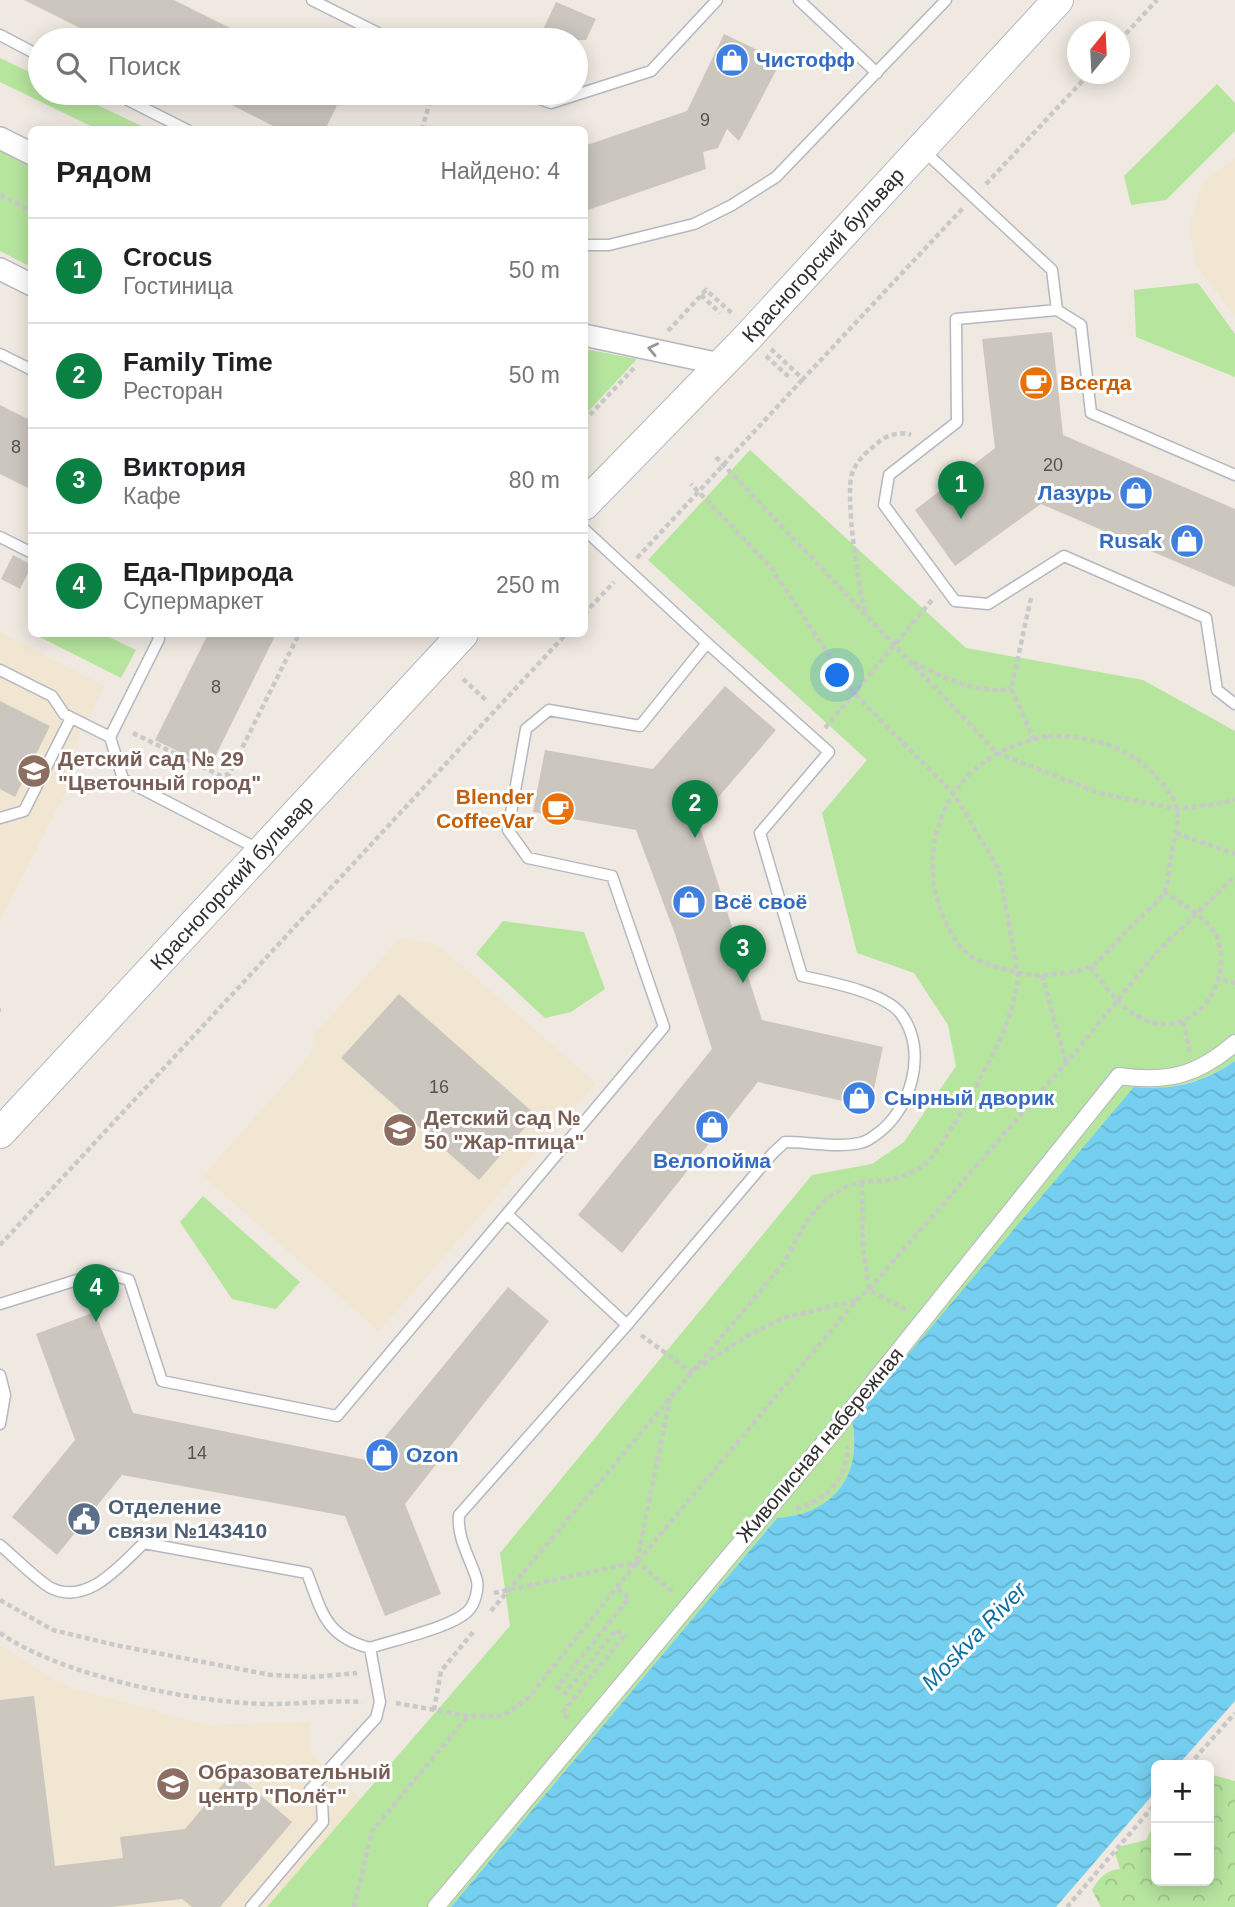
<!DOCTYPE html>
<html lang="ru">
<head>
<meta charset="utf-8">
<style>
  :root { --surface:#fff; --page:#f2f2f2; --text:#202124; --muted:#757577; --line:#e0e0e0; --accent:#0b8043 }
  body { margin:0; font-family:Arial,sans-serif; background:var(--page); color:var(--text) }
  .controls { position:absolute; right:21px; bottom:21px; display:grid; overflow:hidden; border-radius:10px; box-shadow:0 4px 18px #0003 }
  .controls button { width:63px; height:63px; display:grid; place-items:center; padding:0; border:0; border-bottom:2px solid var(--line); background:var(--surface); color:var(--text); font:35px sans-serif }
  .compass { position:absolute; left:1067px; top:21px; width:63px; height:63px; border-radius:50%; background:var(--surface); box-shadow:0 4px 18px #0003; rotate:18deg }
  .you { position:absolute; left:838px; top:676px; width:24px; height:24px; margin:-18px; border:5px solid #fff; border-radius:50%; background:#1a73e8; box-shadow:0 0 0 10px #1a73e833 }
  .badge { display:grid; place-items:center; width:46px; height:46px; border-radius:50%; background:var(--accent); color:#fff; font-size:23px; font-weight:700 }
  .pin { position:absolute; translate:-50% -58px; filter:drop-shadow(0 2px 4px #0008) }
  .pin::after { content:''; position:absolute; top:37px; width:24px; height:21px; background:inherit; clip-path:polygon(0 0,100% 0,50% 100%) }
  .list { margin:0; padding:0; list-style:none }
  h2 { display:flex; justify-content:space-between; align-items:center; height:91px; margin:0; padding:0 28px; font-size:30px }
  h2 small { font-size:23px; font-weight:400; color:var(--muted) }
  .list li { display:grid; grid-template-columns:46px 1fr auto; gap:21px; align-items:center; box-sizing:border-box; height:105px; padding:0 28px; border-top:2px solid var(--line) }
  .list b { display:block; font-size:26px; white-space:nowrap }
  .list p { margin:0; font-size:23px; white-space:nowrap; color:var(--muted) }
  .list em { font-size:23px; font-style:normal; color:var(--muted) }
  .icon { flex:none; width:38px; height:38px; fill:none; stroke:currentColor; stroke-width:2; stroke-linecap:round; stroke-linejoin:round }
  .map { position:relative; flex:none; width:1235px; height:1907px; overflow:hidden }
  .search { position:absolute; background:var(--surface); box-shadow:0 4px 18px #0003; left:28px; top:28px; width:560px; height:77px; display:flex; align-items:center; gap:18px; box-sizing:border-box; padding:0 24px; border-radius:38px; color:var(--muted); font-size:26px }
  .panel { position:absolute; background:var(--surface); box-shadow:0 4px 18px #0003; left:28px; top:126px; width:560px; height:511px; border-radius:10px }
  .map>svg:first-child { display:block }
  .education { fill:#f0e6d1 }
  .green { fill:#b6e59e }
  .forest { fill:url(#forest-crowns) }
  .water { fill:url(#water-waves) }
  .building { fill:#cbc7bf }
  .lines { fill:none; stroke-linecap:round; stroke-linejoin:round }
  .service-casing { stroke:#b4b7c1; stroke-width:13 }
  .pedestrian-casing { stroke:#b4b7c1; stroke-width:18 }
  .minor-casing { stroke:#b4b7c1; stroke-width:24 }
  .secondary-casing { stroke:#b4b7c1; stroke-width:32 }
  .path { stroke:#c9c9c9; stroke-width:4.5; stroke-dasharray:5 3.5; stroke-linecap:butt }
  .service { stroke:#fff; stroke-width:10 }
  .pedestrian { stroke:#fff; stroke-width:16 }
  .minor { stroke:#fff; stroke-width:21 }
  .secondary { stroke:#fff; stroke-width:30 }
  .oneway { stroke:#969696 }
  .labels { text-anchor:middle; stroke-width:6; stroke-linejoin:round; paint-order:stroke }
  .number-label { font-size:18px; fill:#555452 }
  .shop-label { font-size:21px; font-weight:bold; fill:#366cbe; stroke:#fff; text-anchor:start }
  .street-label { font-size:21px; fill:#2e2e2e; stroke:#fff }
  .food-label { font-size:21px; font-weight:bold; fill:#c56008; stroke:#fff; text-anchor:start }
  .education-label { font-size:21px; font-weight:bold; fill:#785e54; stroke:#fff; text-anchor:start }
  .service-label { font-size:21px; font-weight:bold; fill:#4e5e75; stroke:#fff; text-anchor:start }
  .water-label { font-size:23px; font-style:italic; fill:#0d6fa3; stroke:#fff }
</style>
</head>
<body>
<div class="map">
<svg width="1235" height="1907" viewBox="0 0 1235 1907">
  <defs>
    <pattern id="forest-crowns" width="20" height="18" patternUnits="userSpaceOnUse" patternTransform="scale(1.75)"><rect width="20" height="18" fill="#b6e59e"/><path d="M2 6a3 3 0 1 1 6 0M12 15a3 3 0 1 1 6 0" fill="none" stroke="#9dc588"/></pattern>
    <pattern id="water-waves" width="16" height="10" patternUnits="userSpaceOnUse" patternTransform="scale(1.75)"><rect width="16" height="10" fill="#75cff0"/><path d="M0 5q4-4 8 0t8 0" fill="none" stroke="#66b2ce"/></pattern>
  </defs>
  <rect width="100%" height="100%" fill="#efe9e1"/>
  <path class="education" d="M1235 158V316L1195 264 1190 225 1202 183Z
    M0 632 104 686 67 760 71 782 0 921Z
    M400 938 438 945 596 1083 379 1331 203 1176 311 1054 316 1033Z
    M0 1645 65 1686 207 1725 309 1722 311 1753 361 1799 267 1907H0Z"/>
  <path class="green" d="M0 58 40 77V93H72L148 129H97L0 82Z
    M1217 84 1235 103V131L1166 200 1131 205 1124 176Z
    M0 151 31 166V267L0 251Z
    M1198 283 1235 334V377L1136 337 1134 290Z
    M585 349 637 359 585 415 584 349Z
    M750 450 966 648 1143 680 1235 731V1061C1209 1079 1184 1086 1153 1089L852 1421C863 1476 833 1514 777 1518L451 1907H267L510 1626 500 1553 812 1175 872 1164 904 1142 956 1066 948 1025 914 973 857 953 822 813 867 760 648 560Z
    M34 634H103L136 650 121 678Z
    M503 921 584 932 605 989 571 1012 545 1018 476 954Z
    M203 1196 300 1282 276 1309 232 1299 180 1222Z"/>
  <path class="forest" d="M1209 1774 1235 1781V1907H1101L1092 1890C1100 1877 1105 1871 1120 1869L1115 1853 1122 1846 1146 1840 1156 1821V1881H1209Z"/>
  <path class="water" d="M1235 1061V1701L1178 1765H1156V1791L1056 1907H451L777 1518C833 1514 863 1476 852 1421L1134 1087C1172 1091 1203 1083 1235 1061Z"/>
  <path class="building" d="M24 0H174L254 40H104Z
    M556 2 596 19 586 40H538Z
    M724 34 781 61 739 141 727 129 718 148 703 152 706 169 588 210 584 197V146L687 111Z
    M208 93H343L325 130H281Z
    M1052 332 1063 435 1235 509V587L1041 504 955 566 915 510 995 448 982 339Z
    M0 405 32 421V490L0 474Z
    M13 555 32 565 20 589 1 579Z
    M208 634H276L210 767 155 740Z
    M725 686 776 730 698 821 762 1020 883 1047 870 1107 758 1082 622 1253 578 1215 712 1049 675 934 636 830 533 812 545 750 653 769Z
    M0 701 50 726 15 797 0 789Z
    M399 994 536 1115 479 1180 341 1058Z
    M508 1287 549 1321 405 1504 441 1594 385 1616 345 1516 122 1475 57 1555 12 1517 75 1440 36 1334 95 1312 133 1413 366 1460Z
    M34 1696 55 1866 123 1858 120 1837 185 1829 233 1772 292 1822 220 1907H192L182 1899 111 1907H0V1700Z"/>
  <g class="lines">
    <g class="service-casing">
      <path id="service" d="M312 0 392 40
        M799 0 877 73
        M0 35 40 56
        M114 93 187 130
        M524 93 551 103 651 71 717 0
        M924 151 1052 270 1057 310 956 319 957 422 889 475 884 505 955 601 988 604 1064 556 1206 618 1217 690 1235 704
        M584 245H609L694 224 732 205 776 177 946 0
        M1057 310 1081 325 1091 413 1235 475
        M0 354 32 370
        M0 537 32 553
        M157 634 159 639 110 737 123 779 258 849
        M0 670 52 696 64 714 110 737
        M0 818 24 811 71 718
        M507 1214 627 1325
        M0 1304 93 1275 109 1274 129 1280 162 1381 337 1416 664 1027 612 876 528 858 508 830 526 729 549 710 640 726 707 643 584 529
        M0 1375 5 1395 0 1424
        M0 1545C12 1555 39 1582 51 1588 88 1606 120 1565 144 1543L307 1573C322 1612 325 1636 370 1648 393 1640 450 1628 467 1612 475 1605 480 1587 476 1577 469 1556 457 1538 459 1515L627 1325 773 1153 785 1142C809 1142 836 1148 860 1143 865 1142 870 1139 874 1136 911 1112 929 1051 901 1014 884 992 829 982 802 976L760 833 829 752 707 643
        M251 1907 323 1822 322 1801 310 1790 376 1718 380 1702 370 1648"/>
    </g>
    <g class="pedestrian-casing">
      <path id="pedestrian" d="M436 1907 844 1419 1119 1076C1168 1083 1198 1075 1235 1043"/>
    </g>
    <g class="minor-casing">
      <path id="minor" d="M0 138 32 154
        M0 269 32 285
        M584 335 720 364"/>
    </g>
    <g class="secondary-casing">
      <g id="secondary">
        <path id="s1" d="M584 505 747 338 1058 0"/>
        <path id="s2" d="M0 1133 463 634"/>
      </g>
    </g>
    <path class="path" d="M1120 40 1157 0
      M422 130 432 93
      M986 184 1089 74
      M0 195 32 211
      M701 295 720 313
      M668 331 706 290 734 315
      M771 349 803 379 963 208
      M766 356 790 378
      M584 421 634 368
      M716 457 997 753 1099 793 1177 809 1223 803 1235 799
      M637 558 803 379
      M1031 598 1011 689 1034 739
      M865 611C858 587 845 495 852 474 857 459 868 451 880 441 887 435 902 431 911 435
      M584 614 614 582
      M913 662C944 678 975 694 1011 689
      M463 679 488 702
      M825 728 932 600
      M133 733 221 776 229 774 299 634
      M1048 736C1090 735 1133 747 1161 782 1167 790 1175 798 1177 809 1179 824 1174 842 1171 856 1169 867 1169 883 1164 893 1157 904 1137 920 1127 930 1118 939 1100 963 1089 967 1079 972 1053 975 1042 975 1028 976 1014 972 1000 968 990 965 975 961 967 953 959 947 953 936 948 927 923 880 928 820 965 779 987 755 1016 742 1048 736Z
      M1176 833 1235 854
      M1090 967C1105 985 1118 1005 1139 1017 1189 1045 1235 986 1217 937 1205 916 1184 905 1164 892
      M1042 975 1066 1062
      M1223 980 1235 983
      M0 1010H1
      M1183 1022 1190 1052
      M862 1182 863 1249 869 1289 908 1311
      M0 1245 566 634
      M641 1335 691 1372 747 1336 783 1318 855 1301
      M796 1509C827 1500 847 1479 848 1446
      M637 1561 670 1398
      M494 1593 637 1562 674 1593
      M0 1600 53 1630 115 1645 271 1675 312 1677 357 1673
      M491 1611 783 1264C803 1228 817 1193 861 1182 871 1180 883 1182 893 1179 902 1177 914 1171 922 1167 941 1155 1000 1045 1008 1020 1013 1005 1017 989 1018 974L999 870 954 794 854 693 770 566 691 484
      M0 1633C61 1676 197 1704 272 1704 302 1704 332 1700 362 1702
      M396 1703 469 1716H503L529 1697 637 1562 856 1301 869 1289 1066 1063 1156 953 1235 876
      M434 1710 441 1671 474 1631
      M568 1718 562 1713 624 1636 616 1630 565 1693 557 1687 629 1598 616 1588
      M1189 1765 1235 1713
      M354 1907 372 1831 468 1716
      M1067 1907 1156 1803"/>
    <use href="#service" class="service"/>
    <use href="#pedestrian" class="pedestrian"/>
    <use href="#minor" class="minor"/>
    <use href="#secondary" class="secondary"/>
  </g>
  <defs><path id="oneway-chevron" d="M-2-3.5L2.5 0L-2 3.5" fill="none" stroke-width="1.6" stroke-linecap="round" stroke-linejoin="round" transform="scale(1.75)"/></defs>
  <use class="oneway" href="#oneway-chevron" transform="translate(653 349) rotate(-168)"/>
  <defs>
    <g id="shop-disc" transform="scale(1.75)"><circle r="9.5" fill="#3f7fe0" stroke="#fff"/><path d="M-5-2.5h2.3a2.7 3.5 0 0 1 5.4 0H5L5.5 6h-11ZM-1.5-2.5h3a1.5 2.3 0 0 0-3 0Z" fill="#fff"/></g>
    <g id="cafe-disc" transform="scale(1.75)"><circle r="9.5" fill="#e8710a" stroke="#fff"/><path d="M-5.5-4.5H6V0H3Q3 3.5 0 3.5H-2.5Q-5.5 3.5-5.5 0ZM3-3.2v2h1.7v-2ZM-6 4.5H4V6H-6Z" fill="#fff"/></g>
    <g id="school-disc" transform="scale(1.75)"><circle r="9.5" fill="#8d6e63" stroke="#fff"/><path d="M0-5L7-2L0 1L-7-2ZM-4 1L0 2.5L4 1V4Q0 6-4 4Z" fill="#fff"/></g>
    <g id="civic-disc" transform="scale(1.75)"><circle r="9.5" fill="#5c6f8a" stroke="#fff"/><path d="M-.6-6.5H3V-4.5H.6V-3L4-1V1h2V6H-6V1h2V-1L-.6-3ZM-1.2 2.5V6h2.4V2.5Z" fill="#fff"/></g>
  </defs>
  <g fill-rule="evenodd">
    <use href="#shop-disc" x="732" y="60"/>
    <use href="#cafe-disc" x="1036" y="383"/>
    <use href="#shop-disc" x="1136" y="493"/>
    <use href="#shop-disc" x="1187" y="541"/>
    <use href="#school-disc" x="34" y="771"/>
    <use href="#cafe-disc" x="558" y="809"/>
    <use href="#shop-disc" x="689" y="902"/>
    <use href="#shop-disc" x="859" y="1098"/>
    <use href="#shop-disc" x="712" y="1127"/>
    <use href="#school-disc" x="400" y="1130"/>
    <use href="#shop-disc" x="382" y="1455"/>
    <use href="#civic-disc" x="84" y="1519"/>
    <use href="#school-disc" x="173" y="1784"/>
  </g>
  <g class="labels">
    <g class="number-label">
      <text x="705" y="126">9</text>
      <text x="16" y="453">8</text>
      <text x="1053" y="471">20</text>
      <text x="216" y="693">8</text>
      <text x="439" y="1093">16</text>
      <text x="197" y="1459">14</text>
    </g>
    <g class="shop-label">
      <text x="756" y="67">Чистофф</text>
      <text x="1112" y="500" text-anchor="end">Лазурь</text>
      <text x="1162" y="548" text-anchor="end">Rusak</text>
      <text x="714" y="909">Всё своё</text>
      <text x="884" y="1105">Сырный дворик</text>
      <text x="712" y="1168" text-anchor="middle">Велопойма</text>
      <text x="406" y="1462">Ozon</text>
    </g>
    <g class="street-label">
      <text dy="7" stroke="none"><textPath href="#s1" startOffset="346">Красногорский бульвар</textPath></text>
      <text dy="7" stroke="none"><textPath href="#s2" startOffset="341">Красногорский бульвар</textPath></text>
      <text transform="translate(820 1445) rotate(-50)" y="7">Живописная набережная</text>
    </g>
    <g class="food-label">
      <text x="1060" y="390">Всегда</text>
      <text x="534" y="804" text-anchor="end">Blender<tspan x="534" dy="24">CoffeeVar</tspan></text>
    </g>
    <g class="education-label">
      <text x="58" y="766">Детский сад № 29<tspan x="58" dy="24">"Цветочный город"</tspan></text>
      <text x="424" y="1125">Детский сад №<tspan x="424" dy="24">50 "Жар-птица"</tspan></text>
      <text x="198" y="1779">Образовательный<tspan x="198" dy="24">центр "Полёт"</tspan></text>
    </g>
    <g class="service-label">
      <text x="108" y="1514">Отделение<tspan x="108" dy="24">связи №143410</tspan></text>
    </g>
    <g class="water-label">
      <text transform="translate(974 1636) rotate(-46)" y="8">Moskva River</text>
    </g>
  </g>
</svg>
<div class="controls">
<button>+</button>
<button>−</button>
</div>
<svg class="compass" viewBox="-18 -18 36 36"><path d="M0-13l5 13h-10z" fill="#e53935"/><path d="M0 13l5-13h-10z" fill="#757577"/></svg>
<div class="you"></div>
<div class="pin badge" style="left:961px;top:519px">1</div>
<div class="pin badge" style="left:695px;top:838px">2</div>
<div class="pin badge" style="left:743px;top:983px">3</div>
<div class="pin badge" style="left:96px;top:1322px">4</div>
<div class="search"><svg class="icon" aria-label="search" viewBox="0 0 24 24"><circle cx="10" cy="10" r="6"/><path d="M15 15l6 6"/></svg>Поиск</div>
<section class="panel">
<h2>Рядом<small>Найдено: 4</small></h2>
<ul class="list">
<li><span class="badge">1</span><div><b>Crocus</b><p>Гостиница</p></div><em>50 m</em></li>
<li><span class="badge">2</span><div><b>Family Time</b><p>Ресторан</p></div><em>50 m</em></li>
<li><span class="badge">3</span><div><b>Виктория</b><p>Кафе</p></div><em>80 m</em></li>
<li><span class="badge">4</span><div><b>Еда-Природа</b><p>Супермаркет</p></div><em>250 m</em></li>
</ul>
</section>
</div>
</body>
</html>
